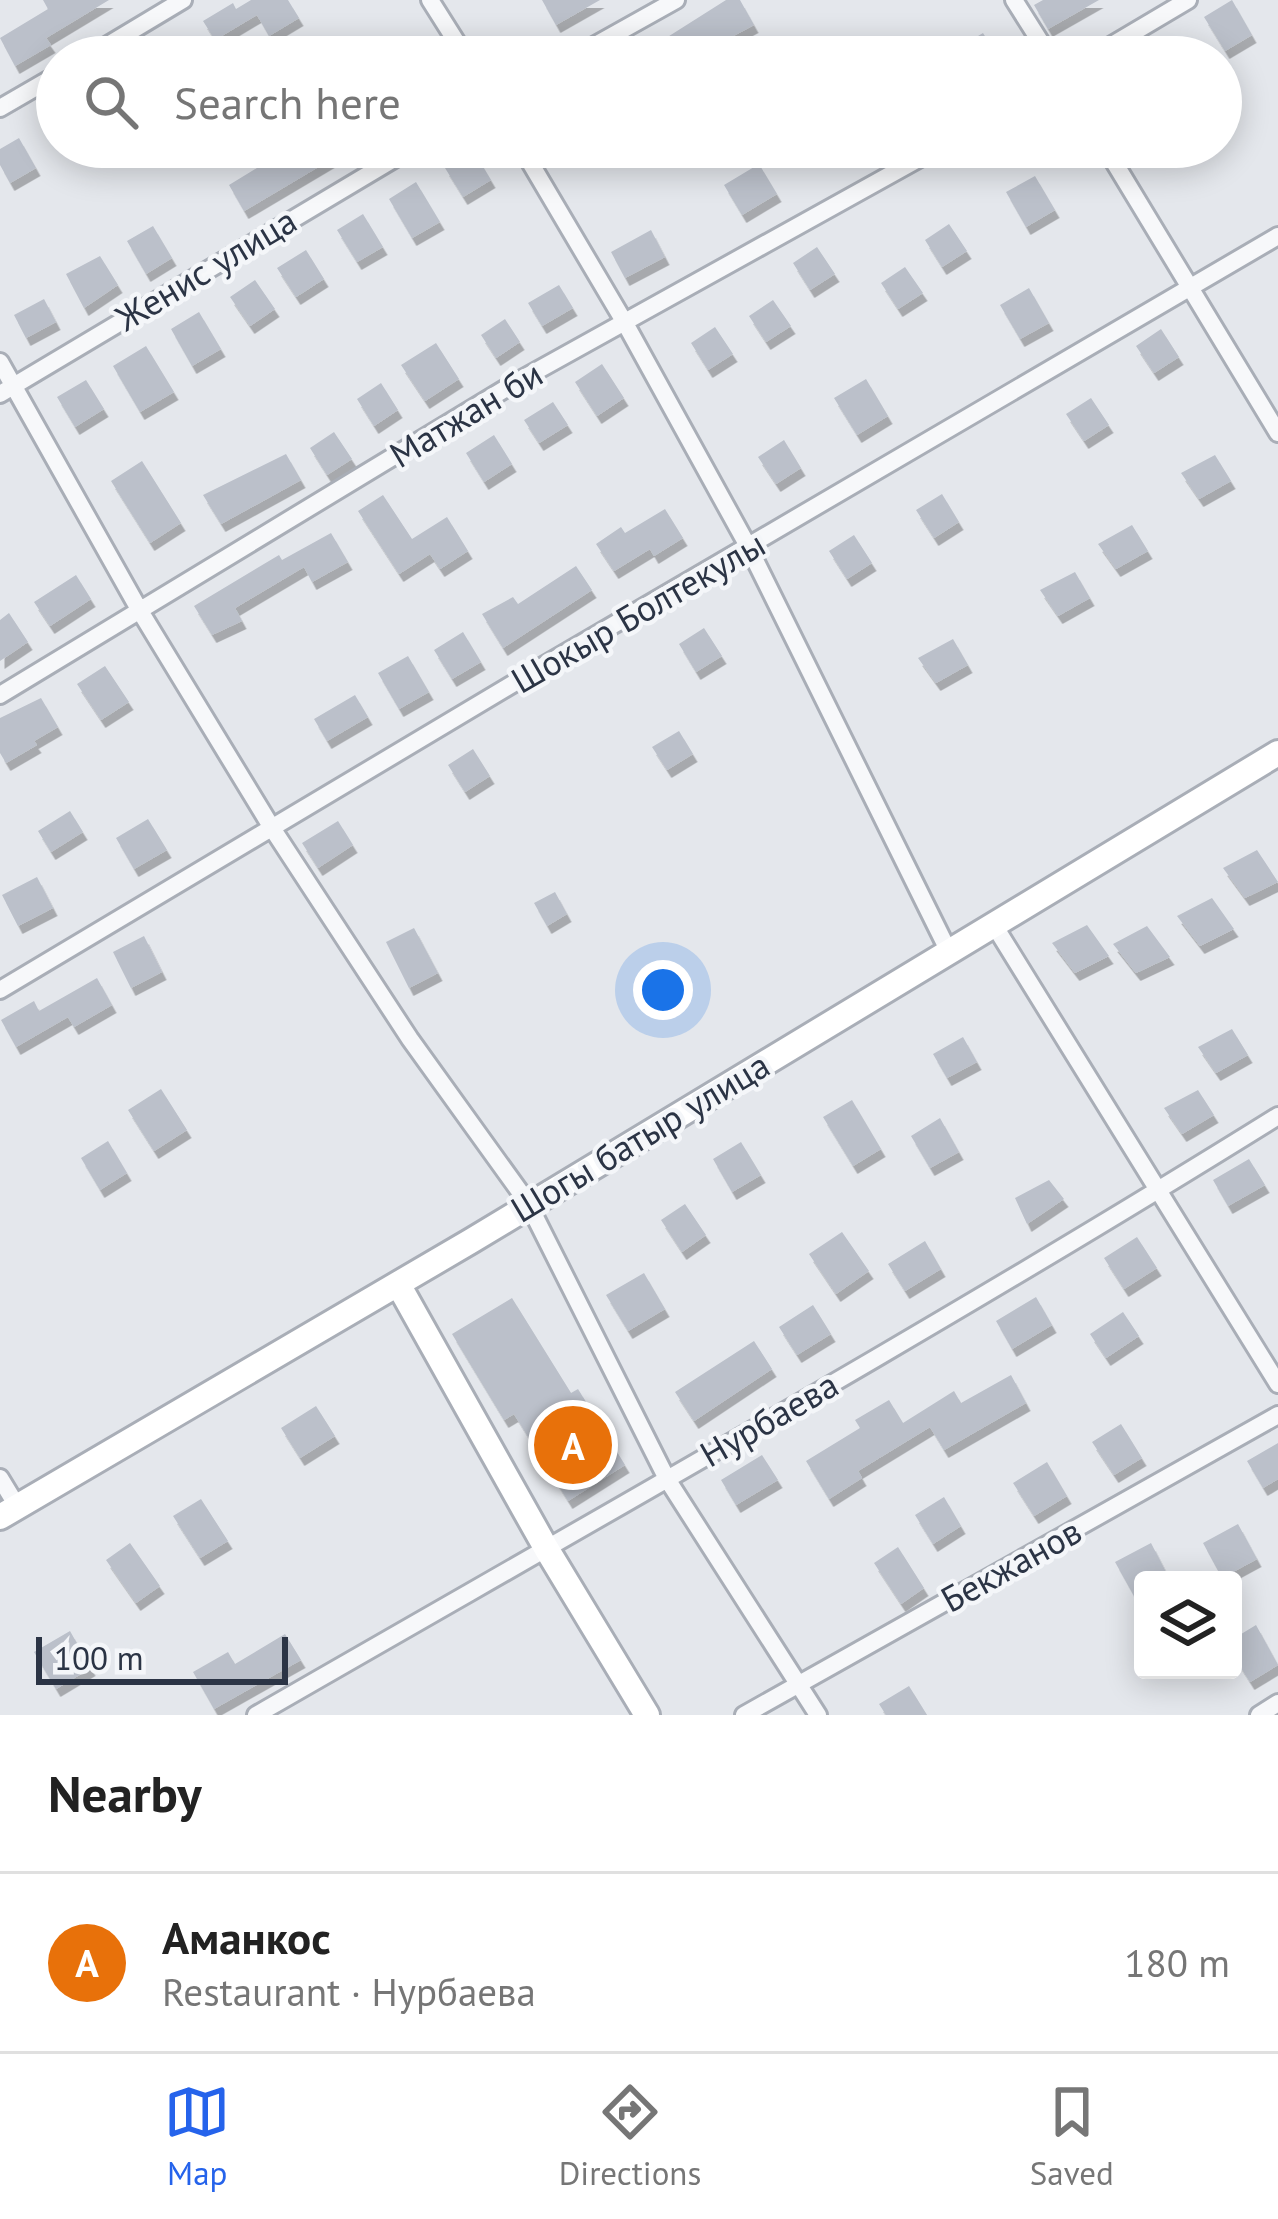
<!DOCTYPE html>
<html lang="en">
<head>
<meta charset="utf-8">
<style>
  :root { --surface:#fff; --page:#f6f6f6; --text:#222; --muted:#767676; --line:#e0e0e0; --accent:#2563eb }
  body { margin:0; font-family:"PT Sans",sans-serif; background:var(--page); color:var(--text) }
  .controls { position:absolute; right:36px; bottom:36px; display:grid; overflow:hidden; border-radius:12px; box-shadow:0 6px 30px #0003 }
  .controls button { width:108px; height:108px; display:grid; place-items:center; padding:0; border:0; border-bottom:3px solid var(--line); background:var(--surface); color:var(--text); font:60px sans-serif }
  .scale { position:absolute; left:36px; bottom:30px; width:252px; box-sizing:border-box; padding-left:12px; border:6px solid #2b3445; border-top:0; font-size:33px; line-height:42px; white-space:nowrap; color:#2b3445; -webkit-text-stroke:9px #f4f6f9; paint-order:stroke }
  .you { position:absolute; left:663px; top:990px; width:42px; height:42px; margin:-30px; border:9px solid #fff; border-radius:50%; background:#1a73e8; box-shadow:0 0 0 18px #1a73e833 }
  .badge { display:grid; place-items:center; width:78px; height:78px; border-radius:50%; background:var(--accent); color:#fff; font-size:39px; font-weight:700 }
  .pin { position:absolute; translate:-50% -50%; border:6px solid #fff; box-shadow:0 3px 12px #0006 }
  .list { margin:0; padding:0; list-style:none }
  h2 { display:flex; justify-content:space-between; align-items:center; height:156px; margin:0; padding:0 48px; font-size:51px }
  h2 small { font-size:39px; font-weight:400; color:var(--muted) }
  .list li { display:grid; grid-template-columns:78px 1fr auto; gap:36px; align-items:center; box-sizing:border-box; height:180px; padding:0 48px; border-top:3px solid var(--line) }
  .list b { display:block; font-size:45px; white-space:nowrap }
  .list p { margin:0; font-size:39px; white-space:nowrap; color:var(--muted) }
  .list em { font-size:39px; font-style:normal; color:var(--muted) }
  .icon { flex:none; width:66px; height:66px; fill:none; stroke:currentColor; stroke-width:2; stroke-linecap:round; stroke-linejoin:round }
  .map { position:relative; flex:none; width:1278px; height:1715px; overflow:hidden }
  .search { position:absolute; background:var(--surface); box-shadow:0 6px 30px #0003; left:36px; right:36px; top:36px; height:132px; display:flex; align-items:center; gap:30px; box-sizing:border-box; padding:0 42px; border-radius:66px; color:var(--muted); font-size:45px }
  .sheet { height:336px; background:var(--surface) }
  nav { display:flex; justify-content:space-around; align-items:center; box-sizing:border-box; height:168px; border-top:3px solid var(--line); background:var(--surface); font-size:33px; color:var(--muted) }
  nav a { display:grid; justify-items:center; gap:6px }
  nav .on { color:var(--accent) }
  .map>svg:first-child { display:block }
  .building { fill:#bbc0ca; filter:url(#shadow) }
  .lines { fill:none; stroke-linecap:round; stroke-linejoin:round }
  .street-casing { stroke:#a9aeb7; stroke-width:22 }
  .secondary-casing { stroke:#a9aeb7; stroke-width:30 }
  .street { stroke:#f7f8fa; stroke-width:16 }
  .secondary { stroke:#fff; stroke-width:24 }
  .labels { text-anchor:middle; stroke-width:9; stroke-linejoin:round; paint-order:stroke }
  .street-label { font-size:36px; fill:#2b3445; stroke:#f4f6f9 }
</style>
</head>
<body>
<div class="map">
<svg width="1278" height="1715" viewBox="0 0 1278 1715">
  <defs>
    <filter id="shadow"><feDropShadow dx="4.5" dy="8" stdDeviation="0" flood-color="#0004"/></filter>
  </defs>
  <rect width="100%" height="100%" fill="#e4e7ec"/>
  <path class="building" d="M43 0H109L46 38 51 45 15 66 0 38 48 9Z
    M251 0H288L299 18 269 36 257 15 215 40 203 21 233 3 236 9Z
    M542 0H600L556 25Z
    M726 0H740L754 25 694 57H677L666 38Z
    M1043 0H1099L1048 29 1034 5Z
    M1232 0 1252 35 1225 51 1204 17Z
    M983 33 998 57H943Z
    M178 37 190 57H143Z
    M19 138 36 168 10 183 0 165V149Z
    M280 147H352L244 211 229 185 283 152Z
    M473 150 491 180 463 197 445 168Z
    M759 164 777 194 742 215 724 185Z
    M1035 176 1055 210 1026 227 1006 192Z
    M416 182 440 222 412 238 389 199Z
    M363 214 383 247 357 262 337 230Z
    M949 224 967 251 942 267 925 240Z
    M153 226 172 258 146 274 127 241Z
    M651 230 665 257 625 278 611 252Z
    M817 247 835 274 810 290 793 263Z
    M306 250 324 279 296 297 277 268Z
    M100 256 118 285 84 308 66 274Z
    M905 267 923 293 898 309 881 283Z
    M255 280 275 309 250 326 230 297Z
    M559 285 573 308 542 326 528 303Z
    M1029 288 1049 323 1020 339 1000 305Z
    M44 299 56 322 26 338 14 315Z
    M773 300 791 326 766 342 749 316Z
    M199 312 221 349 192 366 171 329Z
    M505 319 520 342 496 358 481 335Z
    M715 327 733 354 708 370 691 343Z
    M1161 329 1179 357 1154 373 1136 346Z
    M436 343 459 379 425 401 401 365Z
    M146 346 174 392 140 412 113 366Z
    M602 364 624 398 597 416 575 382Z
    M866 379 888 416 857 435 834 398Z
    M86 380 104 409 75 427 57 397Z
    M381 383 398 410 374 426 357 399Z
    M1091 398 1109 425 1084 441 1066 414Z
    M553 402 568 425 539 443 524 420Z
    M334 432 352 459 327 475 310 448Z
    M494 435 512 464 484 482 466 453Z
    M784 440 801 468 776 484 758 457Z
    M286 454 301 480 221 524 203 495Z
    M1215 455 1231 481 1199 499 1181 473Z
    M142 461 181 523 150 543 111 481Z
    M942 494 959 522 934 538 916 510Z
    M383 495 412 539 447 517 468 551 440 569 430 554 399 574 358 511Z
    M665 509 683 538 654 556 650 549 614 571 596 544 621 527 625 533Z
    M1132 525 1148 551 1116 569 1098 544Z
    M331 533 348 562 312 582 304 567 235 608 242 621 212 635 194 606 279 555 282 560Z
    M854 535 872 563 847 579 829 551Z
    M576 566 592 590 503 648 482 614 513 597 518 604Z
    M1075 572 1090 598 1058 616 1040 590Z
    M76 575 91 599 50 626 34 602Z
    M9 613 28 642 0 661V620Z
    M704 628 722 656 696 672 679 644Z
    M463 632 481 662 452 679 434 650Z
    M953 639 968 665 936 683 918 658Z
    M408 656 429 692 399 709 378 673Z
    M105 666 129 702 101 720 77 684Z
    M355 695 368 717 327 741 314 719Z
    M41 698 58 727 34 741 37 745 6 763 0 753V718Z
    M679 731 693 754 667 770 652 747Z
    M473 749 490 776 465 792 448 765Z
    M70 811 83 832 51 852 38 831Z
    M148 819 167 850 134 869 116 838Z
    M338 821 353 845 318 868 302 843Z
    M1257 850 1278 882 1245 898 1223 868Z
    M37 877 53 908 18 926 2 895Z
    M555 892 567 914 547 926 534 903Z
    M1212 898 1234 929 1200 946 1177 916Z
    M1087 925 1109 956 1075 973 1052 943Z
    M1147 926 1170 957 1136 973 1113 944Z
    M414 928 438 973 409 988 386 942Z
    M144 936 162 972 131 988 113 952Z
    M97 978 112 1005 74 1027 68 1017 16 1047 1 1020 34 1001 39 1011Z
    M1232 1029 1248 1055 1216 1073 1198 1047Z
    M963 1037 977 1062 947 1078 933 1054Z
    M161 1089 187 1130 154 1151 128 1110Z
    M1198 1090 1214 1115 1182 1134 1164 1108Z
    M852 1100 881 1149 853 1166 823 1117Z
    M940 1118 959 1152 930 1168 911 1136Z
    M108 1141 127 1173 100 1190 81 1158Z
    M741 1142 761 1175 732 1192 713 1159Z
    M1249 1159 1265 1185 1228 1206 1213 1180Z
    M1049 1180 1064 1199 1027 1224 1015 1198Z
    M685 1204 706 1235 682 1252 661 1220Z
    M842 1232 869 1271 836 1294 809 1254Z
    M1137 1237 1157 1268 1124 1289 1104 1258Z
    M925 1241 941 1269 905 1291 888 1264Z
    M644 1273 665 1309 628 1331 606 1295Z
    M1036 1297 1052 1325 1012 1349 996 1321Z
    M512 1298 571 1393 578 1389 625 1465 568 1501 514 1414 504 1420 452 1334Z
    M813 1305 831 1334 797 1355 779 1327Z
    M1123 1312 1139 1336 1106 1358 1090 1334Z
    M754 1341 772 1369 694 1421 675 1392Z
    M1011 1375 1026 1403 944 1450 930 1427 858 1471 862 1478 829 1499 806 1461 860 1428 855 1420 889 1400 903 1423 954 1391 961 1403Z
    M316 1406 335 1436 300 1458 281 1428Z
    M1121 1424 1142 1458 1114 1475 1092 1442Z
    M1278 1443V1479L1263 1488 1247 1461Z
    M762 1455 778 1480 736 1505 721 1480Z
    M1047 1462 1067 1496 1034 1516 1013 1483Z
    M944 1497 961 1526 933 1544 915 1515Z
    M201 1499 228 1541 200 1558 173 1516Z
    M1238 1524 1257 1559 1222 1578 1203 1543Z
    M130 1543 160 1586 136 1603 106 1560Z
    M1151 1543 1170 1580H1143V1592L1134 1596 1115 1562Z
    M898 1547 924 1588 901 1604 874 1563Z
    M1256 1625 1278 1665 1250 1682 1233 1655V1639Z
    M70 1631 91 1668 56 1689 34 1652Z
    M285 1634 301 1660 214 1709 193 1672 228 1652 235 1664Z
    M909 1686 927 1715H886L879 1704Z"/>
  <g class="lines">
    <g class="street-casing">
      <path id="street" d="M430 0 466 57
        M1014 0 1050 57
        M88 57 183 0
        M574 57 676 0
        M1092 57 1188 0
        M0 108 57 75
        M521 147 625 323 749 548 949 952
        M1105 147 1278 433
        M0 362 140 611 272 828 410 1039 528 1203 667 1479 818 1715
        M0 394 414 147
        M0 695 513 384 940 147
        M994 925 1278 1384
        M0 990 526 676 1278 236
        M0 1478 17 1506
        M256 1715C598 1518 943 1325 1278 1116
        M744 1715 1278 1415
        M1259 1715 1278 1703"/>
    </g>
    <g class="secondary-casing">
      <path id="secondary" d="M398 1284 546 1548 647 1715
        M0 1517 471 1241 1278 753"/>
    </g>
    <use href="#street" class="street"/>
    <use href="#secondary" class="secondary"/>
  </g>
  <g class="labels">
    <g class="street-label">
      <text transform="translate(206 269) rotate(-31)" y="13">Женис улица</text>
      <text transform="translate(466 414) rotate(-31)" y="13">Матжан би</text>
      <text transform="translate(638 612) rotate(-30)" y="13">Шокыр Болтекулы</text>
      <text transform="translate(640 1137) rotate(-31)" y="13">Шогы батыр улица</text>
      <text transform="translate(769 1419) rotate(-30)" y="13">Нурбаева</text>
      <text transform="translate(1011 1565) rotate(-29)" y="13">Бекжанов</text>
    </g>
  </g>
</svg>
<div class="controls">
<button><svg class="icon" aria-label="layers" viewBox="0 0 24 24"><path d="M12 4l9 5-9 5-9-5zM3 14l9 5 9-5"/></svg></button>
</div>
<div class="scale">100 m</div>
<div class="you"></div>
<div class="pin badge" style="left:573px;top:1445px;background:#e8710a">A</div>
<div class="search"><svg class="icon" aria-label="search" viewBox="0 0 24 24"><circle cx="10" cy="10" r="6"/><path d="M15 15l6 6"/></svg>Search here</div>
</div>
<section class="sheet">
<h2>Nearby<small></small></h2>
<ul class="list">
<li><span class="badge" style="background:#e8710a">A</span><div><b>Аманкос</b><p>Restaurant · Нурбаева</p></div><em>180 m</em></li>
</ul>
</section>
<nav>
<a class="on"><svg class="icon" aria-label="map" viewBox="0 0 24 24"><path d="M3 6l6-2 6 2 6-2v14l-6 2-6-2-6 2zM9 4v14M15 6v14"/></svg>Map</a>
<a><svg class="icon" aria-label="directions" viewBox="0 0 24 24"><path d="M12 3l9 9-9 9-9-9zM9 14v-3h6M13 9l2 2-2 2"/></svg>Directions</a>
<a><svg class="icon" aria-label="saved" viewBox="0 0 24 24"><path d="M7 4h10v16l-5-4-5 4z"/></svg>Saved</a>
</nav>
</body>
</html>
